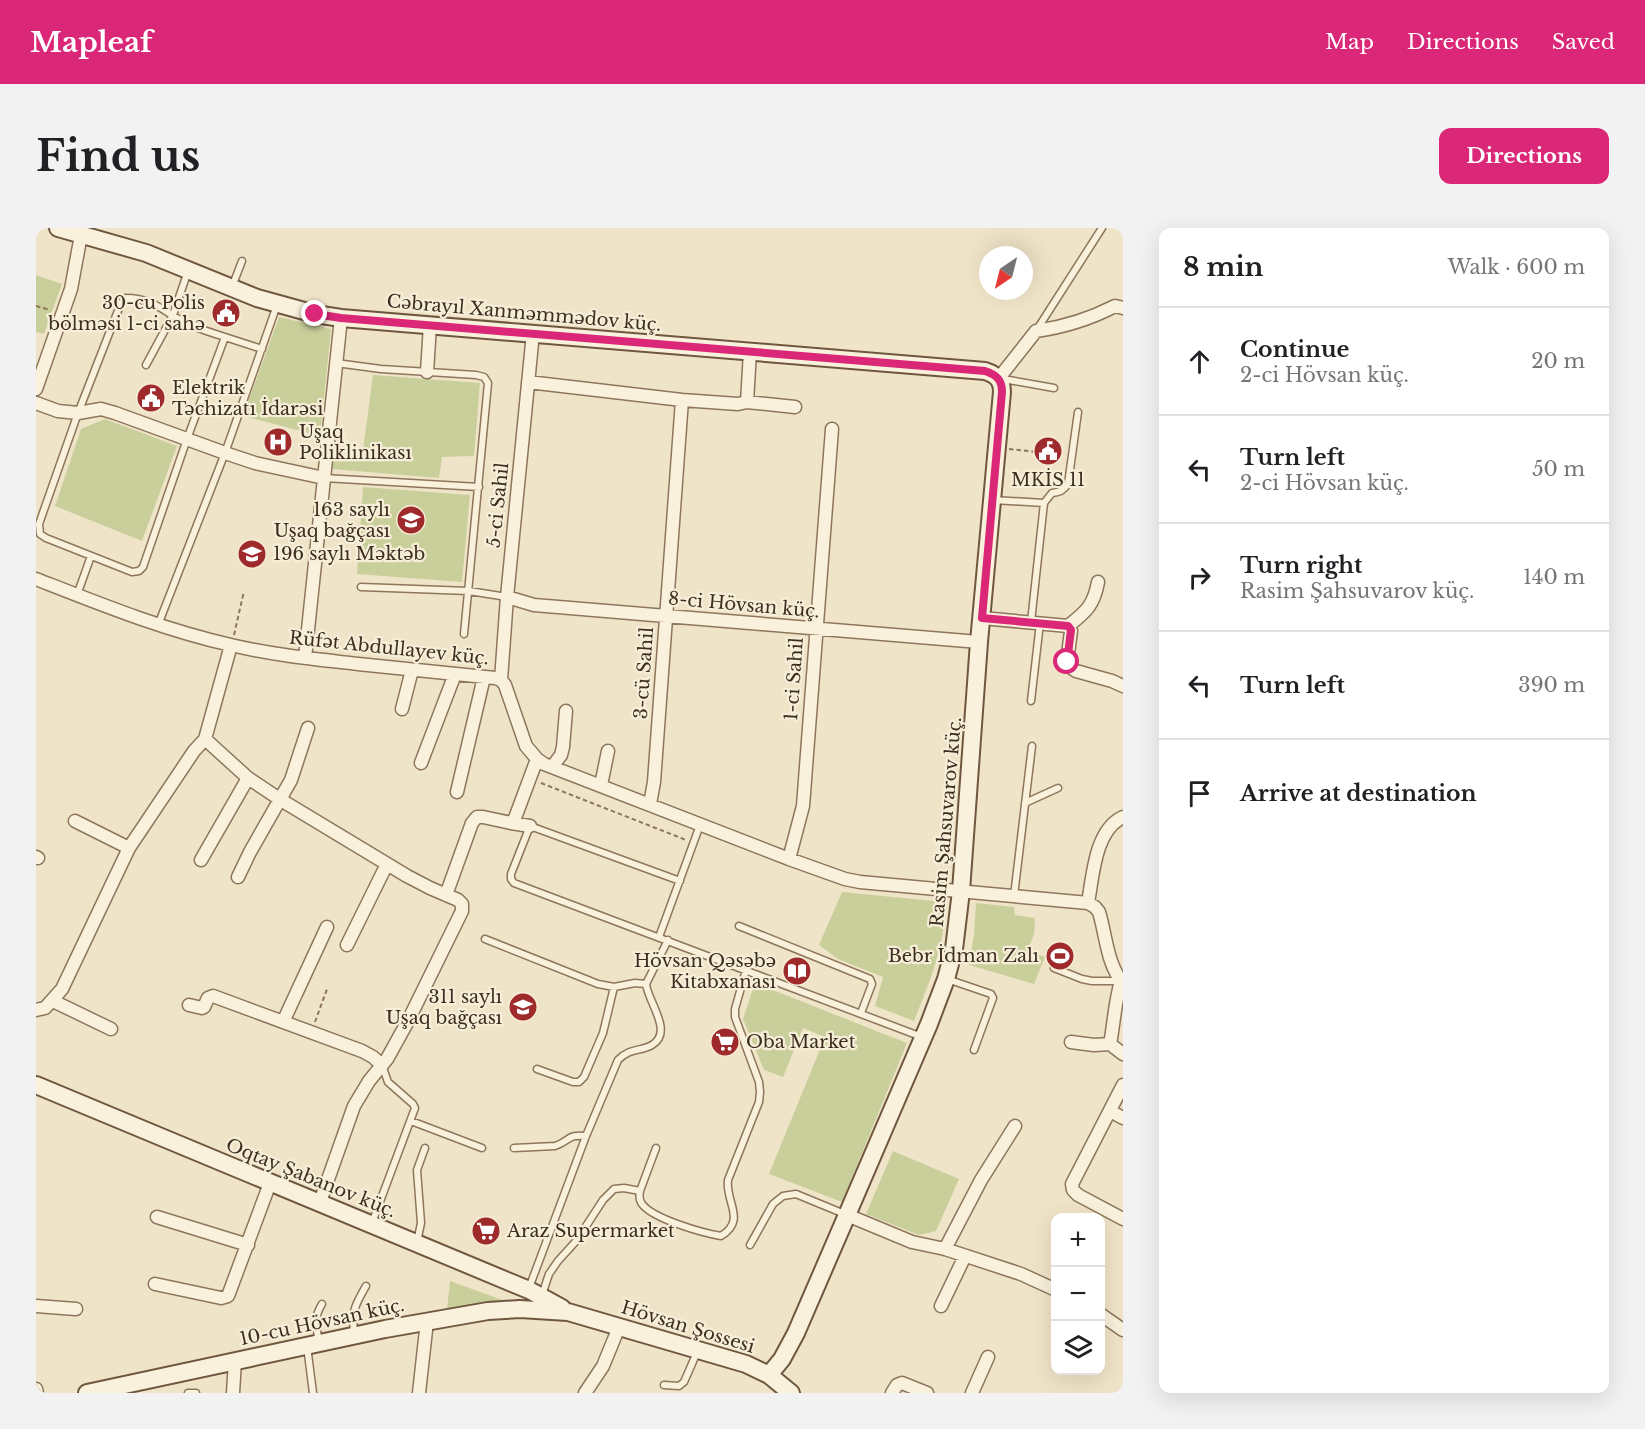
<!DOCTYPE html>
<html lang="en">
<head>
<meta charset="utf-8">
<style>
  :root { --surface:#fff; --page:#f2f2f2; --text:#202124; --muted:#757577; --line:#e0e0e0; --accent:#db2777 }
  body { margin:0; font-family:"Libre Baskerville",serif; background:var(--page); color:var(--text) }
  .controls { position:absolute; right:18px; bottom:18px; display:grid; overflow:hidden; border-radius:12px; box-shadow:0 6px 24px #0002 }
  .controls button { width:54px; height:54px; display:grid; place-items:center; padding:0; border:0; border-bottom:2px solid var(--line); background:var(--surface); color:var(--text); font:30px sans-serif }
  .compass { position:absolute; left:943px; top:18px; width:54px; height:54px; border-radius:50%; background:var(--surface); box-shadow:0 6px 24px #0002; rotate:215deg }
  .stop { position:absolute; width:18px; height:18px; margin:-14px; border:4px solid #db2777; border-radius:50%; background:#fff }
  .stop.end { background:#db2777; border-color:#fff; box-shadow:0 2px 6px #0008 }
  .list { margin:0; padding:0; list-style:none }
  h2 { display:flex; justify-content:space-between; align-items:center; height:78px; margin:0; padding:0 24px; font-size:26px }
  h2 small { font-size:20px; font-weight:400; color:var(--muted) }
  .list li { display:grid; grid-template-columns:39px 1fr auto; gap:18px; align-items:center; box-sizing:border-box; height:108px; padding:0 24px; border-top:2px solid var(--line) }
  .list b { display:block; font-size:22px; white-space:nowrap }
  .list p { margin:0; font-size:20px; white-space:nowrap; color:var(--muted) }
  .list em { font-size:20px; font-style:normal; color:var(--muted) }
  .icon { flex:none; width:33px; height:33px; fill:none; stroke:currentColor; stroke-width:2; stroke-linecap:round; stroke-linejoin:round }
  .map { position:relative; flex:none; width:1087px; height:1165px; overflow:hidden; border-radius:12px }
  header { display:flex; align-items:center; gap:36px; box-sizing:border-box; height:84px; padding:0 30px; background:var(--accent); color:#fff }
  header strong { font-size:28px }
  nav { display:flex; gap:33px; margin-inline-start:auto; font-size:21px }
  .intro { display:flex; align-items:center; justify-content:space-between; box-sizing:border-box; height:144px; padding:0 36px }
  h1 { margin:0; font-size:42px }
  .button { padding:15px 27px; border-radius:12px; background:var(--accent); color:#fff; font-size:21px; font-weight:700 }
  main { display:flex; gap:36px; padding:0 36px }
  aside { flex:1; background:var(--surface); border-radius:12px; box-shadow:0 6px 24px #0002 }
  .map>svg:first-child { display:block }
  .green { fill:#c9cf9b }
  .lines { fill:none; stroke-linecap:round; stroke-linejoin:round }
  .lane-casing { stroke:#8d765c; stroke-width:9 }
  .street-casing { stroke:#8d765c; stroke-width:15 }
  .secondary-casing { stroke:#6f573f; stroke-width:20 }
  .path { stroke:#8d765c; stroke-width:2; stroke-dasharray:4.5 3; stroke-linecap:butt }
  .lane { stroke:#faf1dc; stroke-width:6 }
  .street { stroke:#faf1dc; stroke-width:12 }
  .secondary { stroke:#faf1dc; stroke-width:16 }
  .route { stroke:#db2777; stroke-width:8 }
  .labels { text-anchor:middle; stroke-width:4.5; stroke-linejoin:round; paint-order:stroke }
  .poi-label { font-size:18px; fill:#3d2e20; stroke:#f7eed8; text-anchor:end }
  .street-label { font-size:18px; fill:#3d2e20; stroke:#f7eed8 }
</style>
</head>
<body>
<header>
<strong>Mapleaf</strong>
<nav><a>Map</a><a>Directions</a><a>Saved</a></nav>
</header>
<div class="intro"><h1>Find us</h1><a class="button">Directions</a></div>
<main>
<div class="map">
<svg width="1087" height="1165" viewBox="0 0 1087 1165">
  <rect width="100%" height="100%" fill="#f0e4c8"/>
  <path class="green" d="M0 47 26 56 8 106 0 104Z
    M243 89 295 101 284 208 207 188Z
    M337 147 444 155 438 228 406 229 403 250 296 241 298 229 326 230Z
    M69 191 141 218 106 313 19 278 45 201Z
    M327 259 434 267 426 354 321 346Z
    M806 664 908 674C912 712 892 758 878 793L839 778 847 749 802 731 783 717Z
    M940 675 978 679 979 687 999 690 998 706 992 722 1009 729 998 756 933 737 938 706Z
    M719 755 871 815 806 974 733 946 789 809 767 800 747 849 728 842 707 791Z
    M857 923 923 951 900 1003 883 1007 830 986Z
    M414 1053 469 1073 411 1082Z"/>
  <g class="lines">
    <g class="lane-casing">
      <path id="lane" d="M196 59 206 33
        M90 70C118 70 129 85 152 96 164 101 176 105 189 109L151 211 107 339 103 343 96 344 10 310 4 306 3 296 42 185 85 75Z
        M1000 103 1066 0
        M189 109 226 121
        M300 135 345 141 440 147 448 149 452 155 428 406
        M110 137 137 87 152 43
        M967 151 1018 160
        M288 250 443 259
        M957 272 1008 275 1016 265C1024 264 1027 263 1032 256L1042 184
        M325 359 433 363 471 369
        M41 367 55 328
        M995 394 1008 275
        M122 397 189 225 241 77
        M995 473 1004 395
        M989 575 1022 560
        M644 653 494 598 475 646V651L478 655 886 809
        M978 668 996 518
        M703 698 834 751 836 756 825 785
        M623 709 664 597
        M449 711 562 756 578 759 599 755 610 756
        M1018 740 1046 751 1056 753H1084
        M911 751 955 766 957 770 938 822
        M501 841 537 854H543L548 849 567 805 578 759
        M375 893 446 920
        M478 920 519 918C534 913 531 906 550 908
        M620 920 604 963C603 968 603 972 606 976 617 991 667 1005 685 1008 711 992 689 974 692 952L723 874 724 864 723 854 699 789V781L710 742
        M336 995 379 880 377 876 352 854 346 837
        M381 1014 385 995 381 942 389 920
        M714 1017 737 976 747 968 760 966 811 987
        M493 1060 550 908 582 832C595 819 604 824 616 817 638 804 612 774 610 756L632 712
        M506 1067 513 1046 522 1033 541 1012 567 972 578 961 588 960 604 963
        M318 1107C316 1082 318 1079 330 1058
        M283 1114C280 1097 277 1091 286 1076
        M271 1118 277 1165
        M628 1157 643 1158 648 1154 662 1122
        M152 1165H160"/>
    </g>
    <g class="street-casing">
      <path id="street" d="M391 144 394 97
        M963 150 1000 103C1028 99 1054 91 1079 78L1087 80
        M492 154 646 172 702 176 711 174 714 124
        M0 161 35 61 45 7
        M711 174 759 179
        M0 175 22 183 42 185 65 181 79 185 189 225 219 235 288 250
        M0 351C64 376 128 402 195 417 237 427 279 431 322 436 367 441 413 445 459 450L465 452 469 457 490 518 501 531 508 536 753 631 809 651 824 654 1052 675 1059 679 1063 684C1070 707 1071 737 1087 755
        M471 369 498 377 943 414
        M946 390 1032 398 1035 403 1031 434 1034 439 1040 443 1076 453 1087 458
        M1032 398C1050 384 1058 377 1062 354
        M195 417 169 511 212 550 245 572 371 648 394 660 422 672 426 676V683L372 793 351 831 333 853 318 878 284 974
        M269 430 305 90
        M465 452 471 369 497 105
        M366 481 376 442
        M385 535 419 446
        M516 539 525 527 527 519 530 483
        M565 557 572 523
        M421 564 448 449
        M614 576 618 554 646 172
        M39 593 93 620
        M475 595 494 598
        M0 629 2 630
        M753 631 767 578 796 201
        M165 632 212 550
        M202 649 214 624 255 552 272 500
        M410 667 436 595 441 589H447L475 595 479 590 501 531
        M1052 675C1057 647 1059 602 1087 589
        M311 717 351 636
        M1085 753C1079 773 1078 795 1074 816L1087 826
        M17 773 75 801
        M153 777 166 780 168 779 172 770 177 768 326 823 337 829 346 837
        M0 782 9 780 26 761 93 620 158 523 169 511
        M247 794 291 699
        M1035 814 1058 817 1074 816
        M1087 857 1036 956 1037 962 1042 967 1087 991
        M1074 883 1087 890
        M811 987 876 1014 909 1021 985 1046 1020 1062
        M121 989 212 1017
        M909 1021 945 952 979 898
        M119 1056 185 1070 192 1068 234 955
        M0 1078 40 1081
        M905 1078 929 1028
        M1064 1086 1087 1102
        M0 1161 1 1165
        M197 1165 199 1132
        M383 1165 391 1093
        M549 1165 567 1138 583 1099
        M856 1165 861 1157 866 1155 891 1165
        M936 1165 952 1129"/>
    </g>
    <g class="secondary-casing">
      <path id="secondary" d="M22 0 110 25 221 70 279 86 305 90 949 143C961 147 966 152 966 164L943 414 925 663 918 721 910 751 893 796 811 987 760 1105 746 1131 733 1147
        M0 857 476 1055 493 1062 526 1080
        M51 1165 349 1101 452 1083 484 1081 532 1084 710 1136 733 1147 755 1165"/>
    </g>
    <path class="path" d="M0 78 14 82
      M973 221 1001 224
      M198 407 208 363
      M505 555 650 612
      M279 794 291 761"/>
    <use href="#lane" class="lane"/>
    <use href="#street" class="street"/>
    <use href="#secondary" class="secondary"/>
  </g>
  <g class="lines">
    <path class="route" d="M279 86 305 90 949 143C961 147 966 152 966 164L946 390 1032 398 1035 402 1031 434"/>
  </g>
  <defs>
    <g id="civic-disc" transform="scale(1.5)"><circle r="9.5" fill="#9e2a2b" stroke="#f7eed8"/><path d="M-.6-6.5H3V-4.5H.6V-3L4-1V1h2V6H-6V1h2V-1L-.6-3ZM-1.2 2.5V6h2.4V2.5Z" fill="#fff"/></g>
    <g id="hospital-disc" transform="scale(1.5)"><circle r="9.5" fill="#9e2a2b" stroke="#f7eed8"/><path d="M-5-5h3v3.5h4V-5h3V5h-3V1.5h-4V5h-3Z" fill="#fff"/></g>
    <g id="school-disc" transform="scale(1.5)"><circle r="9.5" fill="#9e2a2b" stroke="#f7eed8"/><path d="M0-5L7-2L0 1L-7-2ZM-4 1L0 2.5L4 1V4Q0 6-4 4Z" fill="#fff"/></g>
    <g id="stadium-disc" transform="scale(1.5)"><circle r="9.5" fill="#9e2a2b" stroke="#f7eed8"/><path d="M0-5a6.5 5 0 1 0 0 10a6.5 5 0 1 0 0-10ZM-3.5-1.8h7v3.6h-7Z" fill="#fff"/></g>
    <g id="library-disc" transform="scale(1.5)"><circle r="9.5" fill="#9e2a2b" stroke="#f7eed8"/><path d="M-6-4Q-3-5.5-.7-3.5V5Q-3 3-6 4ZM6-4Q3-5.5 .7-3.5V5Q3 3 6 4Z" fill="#fff"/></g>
    <g id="supermarket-disc" transform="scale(1.5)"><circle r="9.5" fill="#9e2a2b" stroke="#f7eed8"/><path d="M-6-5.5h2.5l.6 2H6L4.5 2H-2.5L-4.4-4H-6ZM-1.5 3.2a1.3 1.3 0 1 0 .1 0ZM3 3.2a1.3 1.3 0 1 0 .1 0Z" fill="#fff"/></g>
  </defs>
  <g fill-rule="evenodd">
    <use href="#civic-disc" x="190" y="85"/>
    <use href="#civic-disc" x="115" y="170"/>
    <use href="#hospital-disc" x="242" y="214"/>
    <use href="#civic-disc" x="1012" y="223"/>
    <use href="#school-disc" x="375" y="292"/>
    <use href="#school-disc" x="216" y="326"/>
    <use href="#stadium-disc" x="1024" y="728"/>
    <use href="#library-disc" x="761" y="743"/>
    <use href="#school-disc" x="487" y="779"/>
    <use href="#supermarket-disc" x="689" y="814"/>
    <use href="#supermarket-disc" x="450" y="1003"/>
  </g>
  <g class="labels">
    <g class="poi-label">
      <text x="169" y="81">30-cu Polis<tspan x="169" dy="21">bölməsi 1-ci sahə</tspan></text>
      <text x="136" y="166" text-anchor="start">Elektrik<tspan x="136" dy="21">Təchizatı İdarəsi</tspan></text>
      <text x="263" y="210" text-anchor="start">Uşaq<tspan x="263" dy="21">Poliklinikası</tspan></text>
      <text x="1012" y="258" text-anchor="middle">MKİS 11</text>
      <text x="354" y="288">163 saylı<tspan x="354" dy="21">Uşaq bağçası</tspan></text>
      <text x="237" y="332" text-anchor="start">196 saylı Məktəb</text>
      <text x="1003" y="734">Bebr İdman Zalı</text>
      <text x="740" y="739">Hövsan Qəsəbə<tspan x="740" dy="21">Kitabxanası</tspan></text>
      <text x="466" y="775">311 saylı<tspan x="466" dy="21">Uşaq bağçası</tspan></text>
      <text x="710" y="820" text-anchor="start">Oba Market</text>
      <text x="471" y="1009" text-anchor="start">Araz Supermarket</text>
    </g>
    <g class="street-label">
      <text transform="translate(488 85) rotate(5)" y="6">Cəbrayıl Xanməmmədov küç.</text>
      <text transform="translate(462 277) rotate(-84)" y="6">5-ci Sahil</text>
      <text transform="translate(708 377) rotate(5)" y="6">8-ci Hövsan küç.</text>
      <text transform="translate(353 420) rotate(6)" y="6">Rüfət Abdullayev küç.</text>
      <text transform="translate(608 445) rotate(-86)" y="6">3-cü Sahil</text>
      <text transform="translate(758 451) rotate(-86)" y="6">1-ci Sahil</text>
      <text transform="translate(910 594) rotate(-85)" y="6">Rasim Şahsuvarov küç.</text>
      <text transform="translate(275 950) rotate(22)" y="6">Oqtay Şabanov küç.</text>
      <text transform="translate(286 1094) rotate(-12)" y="6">10-cu Hövsan küç.</text>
      <text transform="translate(652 1099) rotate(17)" y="6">Hövsan Şossesi</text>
    </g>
  </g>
</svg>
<div class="controls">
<button>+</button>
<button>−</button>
<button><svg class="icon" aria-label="layers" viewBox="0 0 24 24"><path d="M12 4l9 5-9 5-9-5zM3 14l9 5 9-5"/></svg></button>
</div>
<svg class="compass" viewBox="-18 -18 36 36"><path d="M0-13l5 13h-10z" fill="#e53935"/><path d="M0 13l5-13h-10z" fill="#757577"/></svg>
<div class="stop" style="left:1031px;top:434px"></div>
<div class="stop end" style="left:279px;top:86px"></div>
</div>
<aside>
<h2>8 min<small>Walk · 600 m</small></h2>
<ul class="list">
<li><svg class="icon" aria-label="ahead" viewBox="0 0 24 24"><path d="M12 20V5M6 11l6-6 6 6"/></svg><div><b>Continue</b><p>2-ci Hövsan küç.</p></div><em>20 m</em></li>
<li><svg class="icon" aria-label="left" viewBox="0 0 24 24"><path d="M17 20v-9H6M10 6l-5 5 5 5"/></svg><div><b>Turn left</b><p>2-ci Hövsan küç.</p></div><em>50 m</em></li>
<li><svg class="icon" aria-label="right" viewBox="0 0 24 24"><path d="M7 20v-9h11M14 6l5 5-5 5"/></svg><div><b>Turn right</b><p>Rasim Şahsuvarov küç.</p></div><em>140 m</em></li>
<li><svg class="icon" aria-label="left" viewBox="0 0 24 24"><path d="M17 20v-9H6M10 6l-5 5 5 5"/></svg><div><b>Turn left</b></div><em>390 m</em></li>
<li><svg class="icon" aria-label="arrive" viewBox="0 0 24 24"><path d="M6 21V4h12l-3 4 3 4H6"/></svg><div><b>Arrive at destination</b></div></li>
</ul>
</aside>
</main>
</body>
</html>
